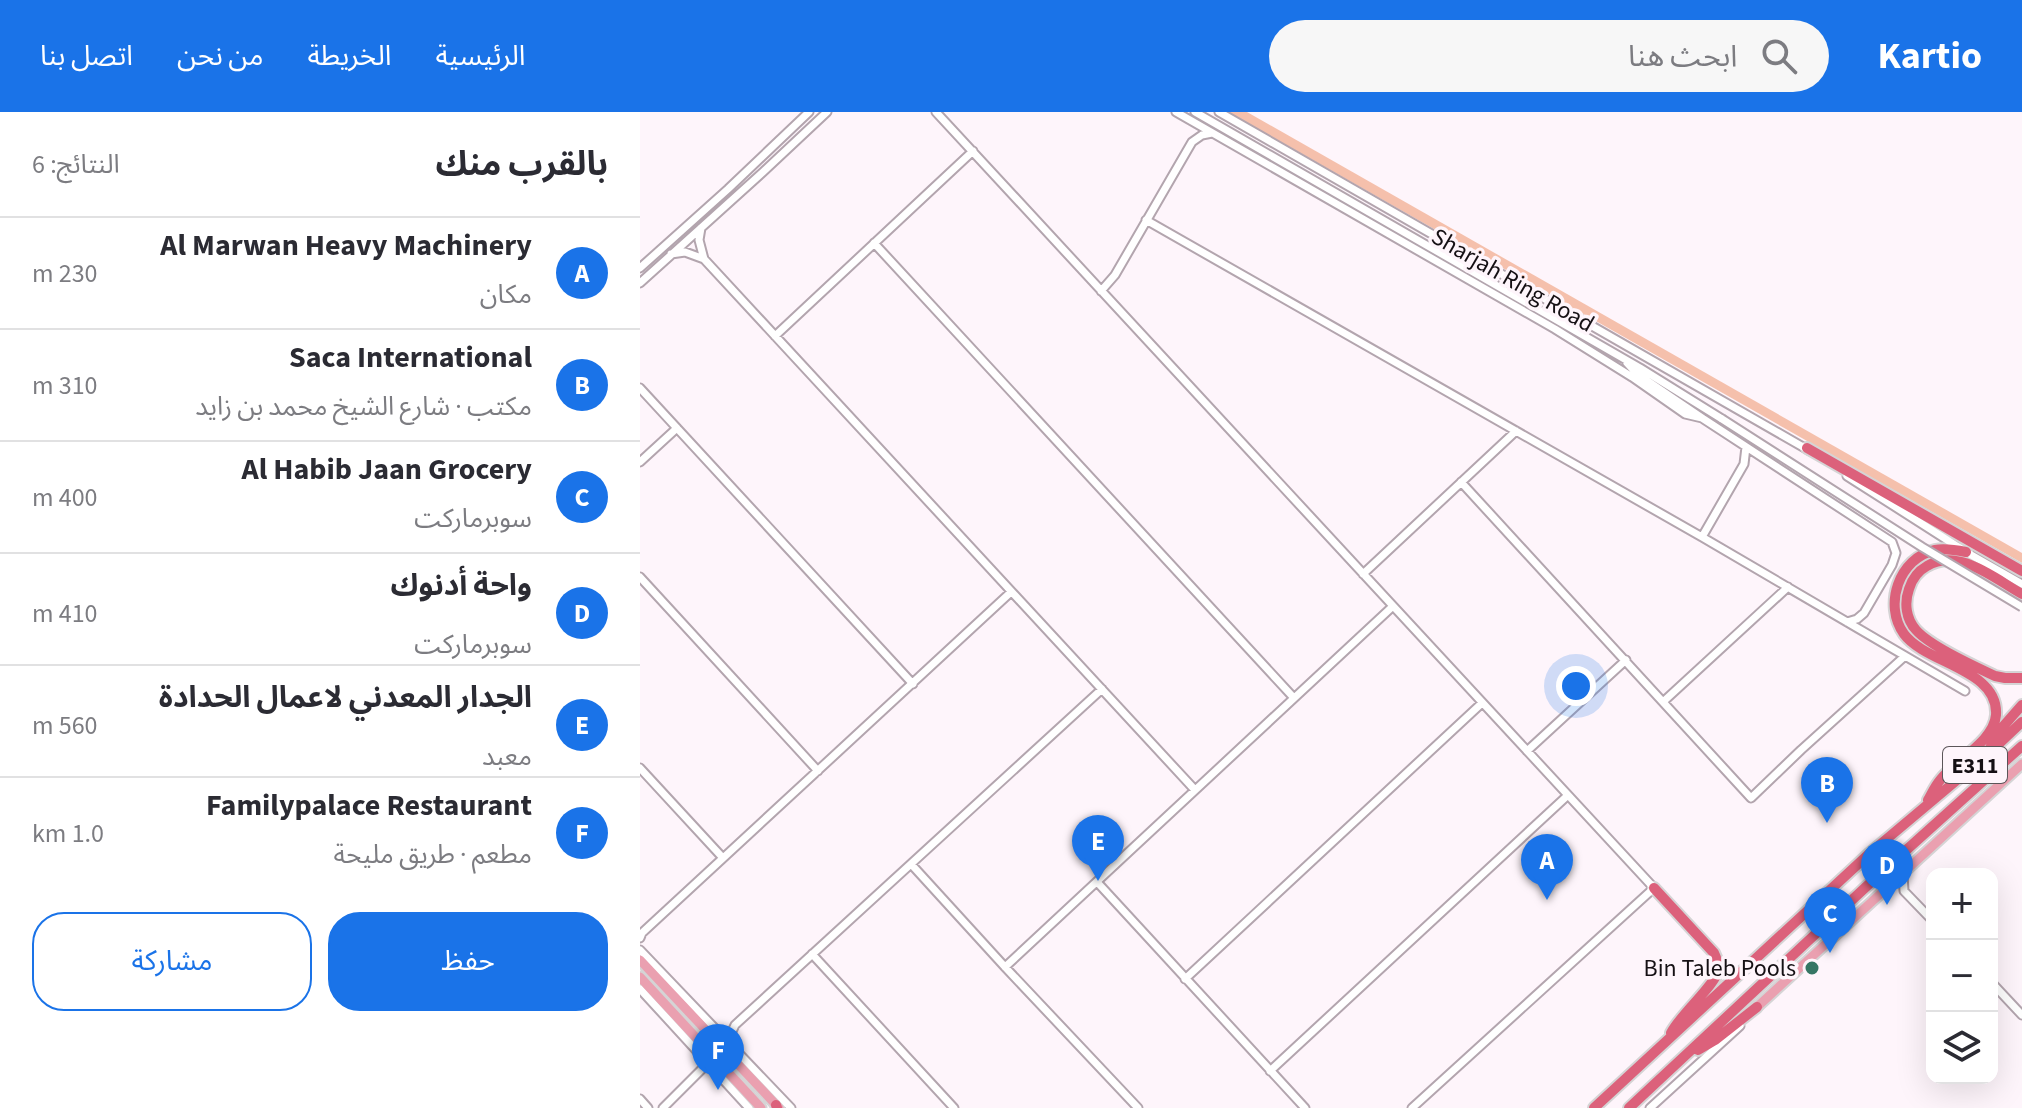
<!DOCTYPE html>
<html lang="ar">
<head>
<meta charset="utf-8">
<style>
  :root { --surface:#fff; --page:#f7f7f7; --text:#2b2b33; --muted:#7c7c81; --line:#e1e1e2; --accent:#1a73e8 }
  body { margin:0; font-family:"Source Sans 3","Noto Sans Arabic",sans-serif; background:var(--page); color:var(--text); direction:rtl }
  .controls { position:absolute; right:24px; bottom:24px; display:grid; overflow:hidden; border-radius:16px; box-shadow:0 8px 32px #0002 }
  .controls button { width:72px; height:72px; display:grid; place-items:center; padding:0; border:0; border-bottom:2px solid var(--line); background:var(--surface); color:var(--text); font:40px sans-serif }
  .you { position:absolute; left:936px; top:574px; width:28px; height:28px; margin:-20px; border:6px solid #fff; border-radius:50%; background:#1a73e8; box-shadow:0 0 0 12px #1a73e833 }
  .badge { display:grid; place-items:center; width:52px; height:52px; border-radius:50%; background:var(--accent); color:#fff; font-size:26px; font-weight:700 }
  .pin { position:absolute; translate:-50% -66px; filter:drop-shadow(0 2px 4px #0008) }
  .pin::after { content:''; position:absolute; top:42px; width:28px; height:24px; background:inherit; clip-path:polygon(0 0,100% 0,50% 100%) }
  .list { margin:0; padding:0; list-style:none }
  h2 { display:flex; justify-content:space-between; align-items:center; height:104px; margin:0; padding:0 32px; font-size:34px }
  h2 small { font-size:26px; font-weight:400; color:var(--muted) }
  .list li { display:grid; grid-template-columns:52px 1fr auto; gap:24px; align-items:center; box-sizing:border-box; height:112px; padding:0 32px; border-top:2px solid var(--line) }
  .list b { display:block; font-size:30px; white-space:nowrap }
  .list p { margin:0; font-size:26px; white-space:nowrap; color:var(--muted) }
  .list em { font-size:26px; font-style:normal; color:var(--muted) }
  .actions { display:flex; gap:16px; padding:24px 32px }
  .actions a { flex:1; padding:18px 0; border:2px solid var(--accent); border-radius:32px; text-align:center; font-size:28px; color:var(--accent) }
  .actions .main { background:var(--accent); color:#fff }
  .icon { flex:none; width:44px; height:44px; fill:none; stroke:currentColor; stroke-width:2; stroke-linecap:round; stroke-linejoin:round }
  .map { position:relative; flex:none; width:1382px; height:996px; overflow:hidden; direction:ltr }
  header { display:flex; align-items:center; gap:48px; box-sizing:border-box; height:112px; padding:0 40px; background:var(--accent); color:#fff }
  header strong { font-size:38px }
  nav { display:flex; gap:44px; margin-inline-start:auto; font-size:28px }
  .search { width:560px; height:72px; background:var(--page); display:flex; align-items:center; gap:20px; box-sizing:border-box; padding:0 28px; border-radius:44px; color:var(--muted); font-size:30px }
  main { display:flex }
  aside { flex:1; background:var(--surface) }
  .map>svg:first-child { display:block }
  .green { fill:#f5c0ac }
  .lines { fill:none; stroke-linecap:round; stroke-linejoin:round }
  .minor-casing { stroke:#b3a5ae; stroke-width:11 }
  .major-casing { stroke:#d5d4d5; stroke-width:13 }
  .highway-casing { stroke:#d5d4d5; stroke-width:14 }
  .minor { stroke:#fff; stroke-width:7 }
  .major { stroke:#eaa0b0; stroke-width:9 }
  .highway { stroke:#dc617b; stroke-width:10 }
  .minor-bridge-casing { stroke:#b3a5ae; stroke-width:11; stroke-linecap:butt }
  .minor-bridge { stroke:#fff; stroke-width:7 }
  .poi-dot { fill:#367664; stroke:#fef5fb; stroke-width:3 }
  .labels { text-anchor:middle; stroke-width:7; stroke-linejoin:round; paint-order:stroke }
  .shield { fill:#fef5fb; stroke:#5b5559; stroke-width:2 }
  .shield-label { font-size:22px; font-weight:bold; fill:#151014 }
  .street-label { font-size:24px; fill:#151014; stroke:#fef5fb }
  .poi-label { font-size:24px; fill:#151014; stroke:#fef5fb; text-anchor:end }
</style>
</head>
<body>
<header>
<strong>Kartio</strong>
<div class="search"><svg class="icon" aria-label="search" viewBox="0 0 24 24"><circle cx="10" cy="10" r="6"/><path d="M15 15l6 6"/></svg>ابحث هنا</div>
<nav><a>الرئيسية</a><a>الخريطة</a><a>من نحن</a><a>اتصل بنا</a></nav>
</header>
<main>
<div class="map">
<svg width="1382" height="996" viewBox="0 0 1382 996">
  <rect width="100%" height="100%" fill="#fef5fb"/>
  <path class="green" d="M588 0H607L1382 441V451Z"/>
  <g class="lines">
    <g class="minor-casing">
      <path id="minor" d="M296 0 1014 776 772 996
        M536 0 915 217 992 265 1045 302 1062 306
        M555 0 1000 256 1082 307
        M579 0 1170 339
        M506 108 1062 425 1325 579
        M61 116 59 128 64 147
        M234 131 654 586
        M31 142 45 140 64 147 555 678
        M0 156 88 77 169 0
        M0 171 123 60 187 0
        M461 179 475 163 552 30 562 23 572 21
        M135 224 333 39
        M987 251 997 262 1062 306 1252 430 1256 441 1252 453 1224 501 1217 507 1207 510
        M0 276 273 572
        M0 350 37 316
        M1207 364 1326 440 1382 472
        M821 370 1111 686 1161 638 1265 544
        M1062 425 1104 352 1106 335
        M723 462 876 319
        M0 465 178 659
        M1024 589 1148 475
        M887 639 986 548
        M0 656 83 746
        M271 752 365 855 498 996
        M1263 762 1264 779 1292 808
        M457 770 665 996
        M0 826 2 821 371 480
        M0 838 151 996
        M172 842 314 996
        M365 855 752 495
        M545 867 842 591
        M1352 871 1382 903
        M0 877 109 996
        M88 928 95 913 462 577
        M630 959 927 684
        M0 987 8 996
        M23 996 68 951
        M1010 996 1100 914"/>
    </g>
    <g class="major-casing">
      <path id="major" d="M0 848 139 996
        M0 865 121 996
        M1117 895 1382 652"/>
    </g>
    <g class="highway-casing">
      <path id="highway" d="M1167 336 1382 459
        M1382 482C1355 467 1318 435 1287 454 1278 459 1272 467 1269 477 1264 491 1266 507 1276 518 1290 534 1334 554 1355 564L1365 566H1382
        M1350 636 1360 618 1382 593
        M1288 688C1292 681 1295 674 1301 667 1316 648 1354 629 1356 603 1359 557 1286 552 1264 522 1243 493 1259 446 1295 438 1305 436 1316 438 1326 440
        M1014 776 1074 841C1077 847 1079 852 1078 859 1075 873 1040 903 1031 921
        M1058 938 1075 928 1117 895
        M136 993 137 996
        M954 996 1230 741 1349 641 1382 610
        M989 996 1243 759 1382 634"/>
    </g>
    <use href="#minor" class="minor"/>
    <use href="#major" class="major"/>
    <use href="#highway" class="highway"/>
    <g class="minor-bridge-casing">
      <path id="minor-bridge" d="M1082 307 1282 435 1382 495"/>
    </g>
    <use href="#minor-bridge" class="minor-bridge"/>
  </g>
  <circle class="poi-dot" cx="1172" cy="856" r="8"/>
  <g class="labels">
    <rect class="shield" x="1303" y="635" width="64" height="36" rx="6"/>
    <g class="shield-label">
      <text x="1335" y="661">E311</text>
    </g>
    <g class="street-label">
      <text transform="translate(873 168) rotate(30)" y="8">Sharjah Ring Road</text>
    </g>
    <g class="poi-label">
      <text x="1156" y="864">Bin Taleb Pools</text>
    </g>
  </g>
</svg>
<div class="controls">
<button>+</button>
<button>−</button>
<button><svg class="icon" aria-label="layers" viewBox="0 0 24 24"><path d="M12 4l9 5-9 5-9-5zM3 14l9 5 9-5"/></svg></button>
</div>
<div class="you"></div>
<div class="pin badge" style="left:907px;top:788px">A</div>
<div class="pin badge" style="left:1187px;top:711px">B</div>
<div class="pin badge" style="left:1190px;top:841px">C</div>
<div class="pin badge" style="left:1247px;top:793px">D</div>
<div class="pin badge" style="left:458px;top:769px">E</div>
<div class="pin badge" style="left:78px;top:978px">F</div>
</div>
<aside>
<h2>بالقرب منك<small>النتائج: 6</small></h2>
<ul class="list">
<li><span class="badge">A</span><div><b>Al Marwan Heavy Machinery</b><p>مكان</p></div><em>230 m</em></li>
<li><span class="badge">B</span><div><b>Saca International</b><p>مكتب · شارع الشيخ محمد بن زايد</p></div><em>310 m</em></li>
<li><span class="badge">C</span><div><b>Al Habib Jaan Grocery</b><p>سوبرماركت</p></div><em>400 m</em></li>
<li><span class="badge">D</span><div><b>واحة أدنوك</b><p>سوبرماركت</p></div><em>410 m</em></li>
<li><span class="badge">E</span><div><b>الجدار المعدني لاعمال الحدادة</b><p>معبد</p></div><em>560 m</em></li>
<li><span class="badge">F</span><div><b>Familypalace Restaurant</b><p>مطعم · طريق مليحة</p></div><em>1.0 km</em></li>
</ul>
<div class="actions"><a class="main">حفظ</a><a>مشاركة</a></div>
</aside>
</main>
</body>
</html>
